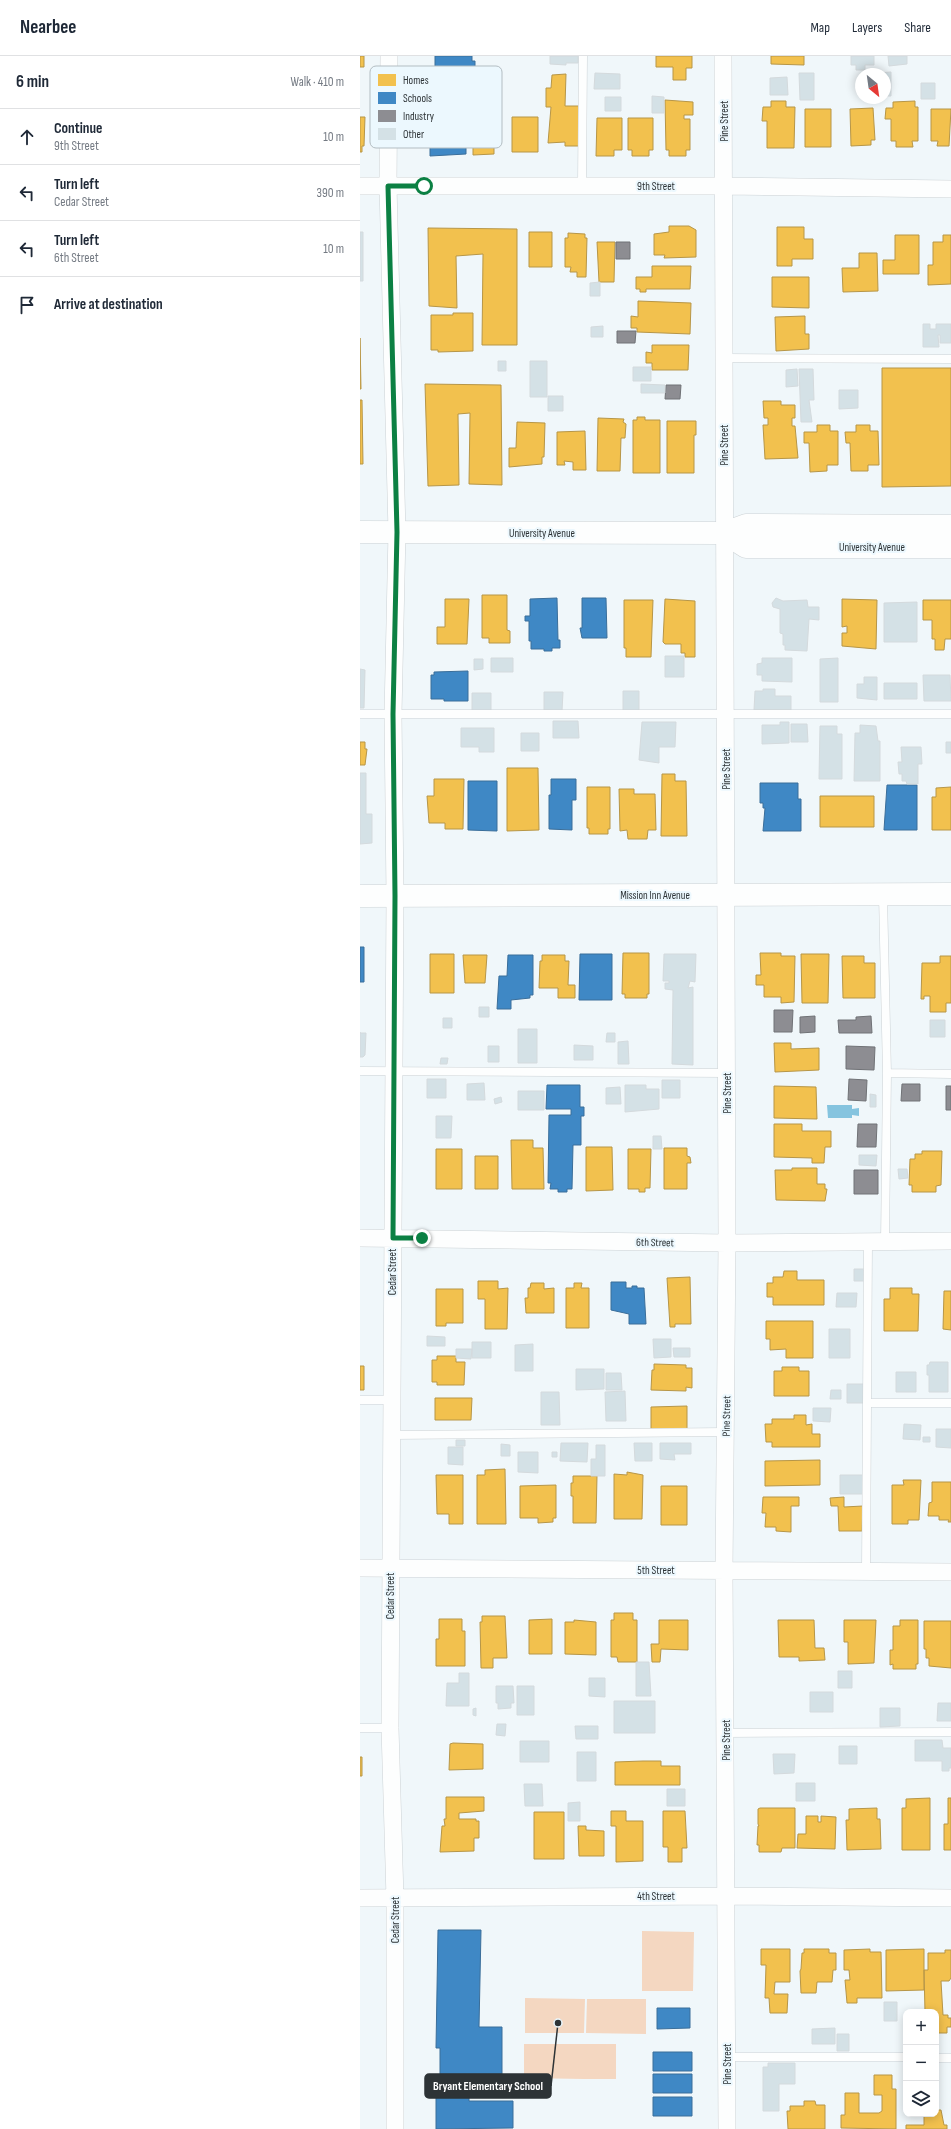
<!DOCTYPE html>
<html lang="en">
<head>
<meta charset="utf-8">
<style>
  :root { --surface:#fff; --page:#f6f6f7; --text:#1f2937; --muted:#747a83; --line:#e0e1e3 }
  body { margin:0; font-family:"Sofia Sans Condensed",sans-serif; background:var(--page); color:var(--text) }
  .controls { position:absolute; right:12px; bottom:12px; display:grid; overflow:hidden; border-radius:8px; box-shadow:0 2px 10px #0003 }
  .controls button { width:36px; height:36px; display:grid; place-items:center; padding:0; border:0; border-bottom:1px solid var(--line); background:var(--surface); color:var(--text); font:20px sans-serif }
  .compass { position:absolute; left:495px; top:12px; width:36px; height:36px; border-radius:50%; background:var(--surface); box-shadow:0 2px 10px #0003; rotate:151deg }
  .stop { position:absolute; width:12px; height:12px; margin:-9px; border:3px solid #0b8043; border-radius:50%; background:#fff }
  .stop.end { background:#0b8043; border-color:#fff; box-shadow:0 1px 4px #0008 }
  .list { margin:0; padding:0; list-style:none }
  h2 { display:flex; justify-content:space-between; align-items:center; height:52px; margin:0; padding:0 16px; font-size:17px }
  h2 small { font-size:13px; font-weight:400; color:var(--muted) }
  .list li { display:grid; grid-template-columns:26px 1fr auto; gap:12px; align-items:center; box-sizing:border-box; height:56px; padding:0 16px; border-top:1px solid var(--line) }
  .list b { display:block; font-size:15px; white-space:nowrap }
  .list p { margin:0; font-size:13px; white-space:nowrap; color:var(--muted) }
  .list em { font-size:13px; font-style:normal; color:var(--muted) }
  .icon { flex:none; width:22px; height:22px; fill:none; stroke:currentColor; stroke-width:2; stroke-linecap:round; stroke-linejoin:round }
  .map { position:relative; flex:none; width:591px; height:2073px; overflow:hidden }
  header { display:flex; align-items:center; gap:24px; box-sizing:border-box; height:56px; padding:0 20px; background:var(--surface); border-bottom:1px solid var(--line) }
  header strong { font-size:19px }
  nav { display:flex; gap:22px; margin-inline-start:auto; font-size:14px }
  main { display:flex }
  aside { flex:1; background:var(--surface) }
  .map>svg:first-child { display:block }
  .green { fill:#f4d7c1 }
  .water { fill:#85c4df }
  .homes { fill:#f2c14e; stroke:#b79647 }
  .schools { fill:#3f88c5; stroke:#3a6e9a }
  .industry { fill:#8d8d92; stroke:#707276 }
  .building { fill:#d4e1e6; stroke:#d4dadd }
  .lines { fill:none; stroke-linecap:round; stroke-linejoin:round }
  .service-casing { stroke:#ccd2d5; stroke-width:9 }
  .minor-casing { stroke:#ccd2d5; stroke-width:18 }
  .primary-casing { stroke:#ccd2d5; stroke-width:23 }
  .service { stroke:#fdfefe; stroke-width:8 }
  .minor { stroke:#fdfefe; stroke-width:17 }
  .primary { stroke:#fdfefe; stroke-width:22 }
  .route { stroke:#0b8043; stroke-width:5 }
  .labels { text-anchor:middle; stroke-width:4; stroke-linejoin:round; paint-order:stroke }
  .street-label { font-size:11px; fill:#2d3336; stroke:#ecf8fe }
  .key { fill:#ecf8fe; stroke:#b3bdc2; stroke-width:1 }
  .key-label { font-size:11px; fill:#2d3336 }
  .leader { fill:none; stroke:#2d3336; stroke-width:1.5 }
  .callout-dot { fill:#2d3336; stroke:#ecf8fe; stroke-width:1.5 }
  .callout { fill:#2d3336; stroke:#2d3336; stroke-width:1.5 }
  .callout-label { font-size:12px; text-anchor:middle; font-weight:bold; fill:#fff }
</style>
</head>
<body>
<header>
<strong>Nearbee</strong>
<nav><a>Map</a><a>Layers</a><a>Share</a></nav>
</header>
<main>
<aside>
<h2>6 min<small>Walk · 410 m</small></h2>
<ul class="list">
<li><svg class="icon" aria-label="ahead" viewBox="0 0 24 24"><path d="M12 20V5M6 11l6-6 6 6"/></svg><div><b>Continue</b><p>9th Street</p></div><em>10 m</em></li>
<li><svg class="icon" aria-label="left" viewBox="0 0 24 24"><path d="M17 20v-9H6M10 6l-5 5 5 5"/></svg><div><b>Turn left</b><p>Cedar Street</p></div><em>390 m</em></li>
<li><svg class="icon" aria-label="left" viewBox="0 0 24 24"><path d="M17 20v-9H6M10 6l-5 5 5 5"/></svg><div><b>Turn left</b><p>6th Street</p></div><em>10 m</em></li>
<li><svg class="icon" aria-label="arrive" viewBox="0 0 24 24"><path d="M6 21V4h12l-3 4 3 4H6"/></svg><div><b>Arrive at destination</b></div></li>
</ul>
</aside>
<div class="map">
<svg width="591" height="2073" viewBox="0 0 591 2073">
  <rect width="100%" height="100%" fill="#f0f7fa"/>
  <path class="green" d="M282 1875 334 1876 333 1935H282Z
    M165 1942 225 1943 224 1977H165Z
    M227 1943H286V1978L226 1977Z
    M164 1988H256V2023H224L225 1991 224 2023 164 2022Z"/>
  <path class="water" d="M467 1049H492V1053L499 1052V1060L492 1059V1062H468Z"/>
  <path class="homes" d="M0 0H4V11H0Z
    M296 0H332V12H326V24H313V11H296Z
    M411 0H444V9L411 8Z
    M206 18 205 50H219V90H205V86L188 87 191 51H186V32H191L192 19Z
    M305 44 333 46V59H324V63H330V94H326V100H309V94H306Z
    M411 45H426V51H435L434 92H407V65H402L403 51H411Z
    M555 45V51H558V85H552L553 91H536V85H531V63H525L526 52H533V46Z
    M513 52 515 84H511V89L491 90 490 53Z
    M445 53H471V91H445Z
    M571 53H591L589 90H577L578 85H571Z
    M113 58H126V61H137L138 89H134V98L113 99Z
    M0 61H5L4 90H2V96H0Z
    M152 61H178V96H152Z
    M237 62H262V94H254V100H236Z
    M268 62H293V94H289V100H272V94H268Z
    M309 170H329L336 174V201L304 202 305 199H294V178L309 176Z
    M417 171H444V183H453V203H432V210H417Z
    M68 172 157 173V289H122L123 198 96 200 97 252 69 250Z
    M169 176H192V211H169Z
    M208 177 225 178V182H227L226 221H217V216H210L211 211H205V182H208Z
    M535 179H559V218H523V204H535Z
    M583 179H591V228L568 229V209H573V186H583Z
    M237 186H255L254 226H239Z
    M499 197H517L518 235 483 236 482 212H499Z
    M292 210H331L330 233H286V236H280V233H276V221H292Z
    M412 221H449V252L412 251Z
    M278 245 331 247 330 278 277 276V272H271V260L278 261Z
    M93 257H113V295L78 296V294H71V259H93Z
    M445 260V278H449V293L416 295 415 261Z
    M0 282 1 333H0Z
    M292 289H329L328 314H292V307H286V296L292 297Z
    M522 312H591V430L522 431Z
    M65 328 141 329 142 429 109 428 110 357 98 358 99 429 68 430Z
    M0 344H2L3 408H0Z
    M403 345H421V349H435V362H432V370H435L438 402 405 403 403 369H408V362H404Z
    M277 361H285V364H300V417H273V364H277Z
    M238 362 264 363 263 366 266 368 265 382H261L260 415H237Z
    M307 365H336V379H334V417H307Z
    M157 366 185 367 184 401H182V408L149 411V392H156Z
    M457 369H470V375H478V409H467V415L450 416 449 387H444V376H457Z
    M496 369H510V375H518L519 409H508V415H491L490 387H486L485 376H496Z
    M225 375 226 414H213V406L204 405 205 409H197V376Z
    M122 539H147V574L150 575V587H129V582H122Z
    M85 543H109L107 588H77V571H85Z
    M305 543 335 545V601H325V597H321V588H305L303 586Z
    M482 543 517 544 516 593 482 590V577H487V570L482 571Z
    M264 544H293L291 601H266V592H264Z
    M563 544H591V583H585L584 594H575V583H572V564H563Z
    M0 686H5V693H7L5 709H0Z
    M147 712H178L179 774 147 775Z
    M302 718H315V725H326L327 780H301Z
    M74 723H104L103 773H85V767H69L67 740H74Z
    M227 731H250V773H248V778H229V772H227Z
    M591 731V774H572V741H576V732Z
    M259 733H274V738H295L296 774H288L287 783H268L267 774 260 775Z
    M460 740H514V771H460Z
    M263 897H289V938H287V942H265V938H262Z
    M400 897H421V900H435L434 946 421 947V941H404V929H396V919H401Z
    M70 898H94V937H70Z
    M441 898H469L468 947H442Z
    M103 899H127L125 927H105Z
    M182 899H205V905H209L208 929H215V942H198V932H179L180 905H182Z
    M482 900H504V907H515V942H483Z
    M580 900H591V947H586V956H570V940H564V943H561L562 907H580Z
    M414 987H431V993L459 992V1014L415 1016Z
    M414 1030 456 1031 457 1063 414 1062Z
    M414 1068H442V1075H471V1091H465L464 1107H452V1102L414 1101Z
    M151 1084H173V1092H183L184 1133H152Z
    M226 1091H252L253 1134 226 1135Z
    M304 1092H327V1100L330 1101 331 1107H327V1133H304Z
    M76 1093H102V1133H76Z
    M268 1093H291L290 1132H285V1136H279V1133H268Z
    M562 1095H582L581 1129 576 1130V1136H552V1129H549L550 1103H555V1098H562Z
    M115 1100H138V1133H115Z
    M432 1112H457V1128H465V1133H467L465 1145 416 1144 415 1114H432Z
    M424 1215H437V1224H464V1249H413V1241H407V1227H413V1221H423Z
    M330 1221 331 1268H315V1271H310L307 1222Z
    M118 1225H138V1233L148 1232 147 1273H125V1243H118Z
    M171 1227H184V1233L194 1232V1257H166L165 1242H168V1232H170Z
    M214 1227H222L221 1232H229V1272H206V1232H214Z
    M530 1232H552V1238H559L558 1275H524V1243H530Z
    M76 1233H103V1267H86V1270H76Z
    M584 1235H591V1274L583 1273Z
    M406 1265H453V1302H426V1293L410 1294V1283H406Z
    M77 1300H96V1306H105L104 1329H77V1326H72V1304H77Z
    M294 1308 326 1309V1312H332V1332L326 1331V1335L291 1334 292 1314H294Z
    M0 1310H4V1334H0Z
    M422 1311H439V1315H449V1340H414V1315H422Z
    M75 1342H112L111 1364H75Z
    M327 1350V1374L291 1373V1351Z
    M434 1359H446V1369L452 1368V1378H460V1391H412V1386H406L405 1368H412V1363H434Z
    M460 1404V1429L405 1430V1405Z
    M145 1413 146 1468H117V1419H125V1414Z
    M267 1416 283 1419 282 1463H254V1418L267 1419Z
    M76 1419H103V1468H89V1458H77Z
    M213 1420H237L236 1467H213V1440H211V1427H213Z
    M543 1424H561L559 1464H548V1468H532V1429H544Z
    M572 1426H591V1466H588L589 1464H579V1460H568L569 1447 572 1446Z
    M196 1429V1462H193V1466L178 1467V1462H160V1430Z
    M301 1430H327V1469H301Z
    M403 1441H439V1450H431V1476L416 1475V1471H405L406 1457H402Z
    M484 1441V1451L503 1450 502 1475H479L478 1450H471L470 1442Z
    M254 1557H273V1564H277V1606H258L257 1601H251V1564H254Z
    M122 1560H145L147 1602H133V1612H121L120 1566H122Z
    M79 1563H102V1575H105V1610H76V1583H79Z
    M192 1563V1598H169V1564Z
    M214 1564 236 1566V1599L205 1598V1566H214Z
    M299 1564H328V1594L301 1593 300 1606H292L291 1588H299Z
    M418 1564H454L455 1592H464L465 1604 439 1605V1601H419Z
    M484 1564H516L514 1607 488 1608V1586H484Z
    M540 1564H558V1608H556V1613H533V1608L530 1609V1594H533V1570H540Z
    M564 1565H591V1612L569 1610V1602H566V1593H564Z
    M93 1687 123 1688V1713L89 1714 90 1688Z
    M0 1701H2V1720H0Z
    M283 1705H301V1710H320V1729H255V1706Z
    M86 1741H124V1755L99 1757V1763H116V1765H119V1782H114V1795L80 1796 82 1770H85L84 1763H86Z
    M570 1742V1794H542V1752H546V1743Z
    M588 1742H591V1794H584V1768H588Z
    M400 1752H435V1792H422L421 1796H399V1789H397L398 1770H399L398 1768V1753Z
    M517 1752V1763H520L521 1793 487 1794 486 1764H489V1753Z
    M251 1755H266V1765H283V1805L256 1806V1770H251Z
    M303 1755H325L327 1792H322V1806H308V1791H303Z
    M174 1756H204V1803H174Z
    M446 1760H458V1766H461V1760L476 1761 475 1793 437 1792 438 1778H446Z
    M218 1770H226V1774L244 1775V1800H219Z
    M401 1893H430V1926H415L414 1938H428L427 1957H410L409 1942H405L406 1909H401Z
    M444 1893H469V1897H476V1914H473L472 1926H457L456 1937H441L440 1915 441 1913 442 1897H444Z
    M510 1893V1896H521L522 1942H497V1947H487L485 1924H490L489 1914H484V1894Z
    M564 1893V1934L526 1935V1894Z
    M585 1894H591V1922L589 1925H581L583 1959H588V1962H591V1971H587V1977H576V1956H565L564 1914H568V1897H585Z
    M514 2019H532V2033H536V2073L481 2072V2059H485V2037H499V2057H519L522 2055V2039H514Z
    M444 2045H455L456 2049H465V2073H428L427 2055H430V2050H444Z
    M576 2054H581L584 2069H587V2073H546V2069H564V2059H574Z"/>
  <path class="schools" d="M75 0H112V5H115V13L101 14 102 16H75Z
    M70 43H88V50H90V46H104L106 66H100L101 72H106V98L70 100Z
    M197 542 198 584H200V592H192V595H184V593H171V585H169V565H165V560H170V543Z
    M222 542H246L247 582H222L220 572H222Z
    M108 615V645H84V643H71V619H74V616Z
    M191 723H216V744H212V774L189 773V739H191Z
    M108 725H137V775L108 774Z
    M400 727H438V743H441V775H403L405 752H403V747H400Z
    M527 729H557V774H524Z
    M0 891H4V926H0Z
    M220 898H252V944H219Z
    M148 899H173V939H170V942L151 944V953H137L139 920H147Z
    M187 1029H220V1051H224V1060H221V1089H213L212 1133H207V1136H198V1133H190L191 1127H188L189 1059H211V1053H186Z
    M251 1226H266V1232H272V1230H277V1232H284L286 1268H269V1258L251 1254Z
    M78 1874H121L119 1971H142V2018H80V1992H76Z
    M297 1952H330V1972L297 1973Z
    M293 1996H332V2015H293Z
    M293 2018H332V2037H293Z
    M76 2038H109V2045H153V2072L76 2073Z
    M293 2041H332V2060H293Z"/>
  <path class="industry" d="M256 186H270V203H256Z
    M257 275H276L275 287H257Z
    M306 329H321L320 343H305Z
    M414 954H433L432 976H414Z
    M455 960V976L440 977V961Z
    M511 960 512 977H479L478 964H496V961Z
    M486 990 515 991 514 1014 486 1013Z
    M489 1023 507 1024 506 1045 488 1044Z
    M542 1028H560V1045H541Z
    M586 1030H591V1054H586Z
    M498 1068H517L516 1091H497Z
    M494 1114H518V1138H494Z"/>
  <path class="building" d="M190 0H218V7H206V9L190 8Z
    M491 0H514V9H505V14H496V9H491Z
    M528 0H547V8L529 10Z
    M531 16V40H525V18L517 17Z
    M235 17 260 18V33H234Z
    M439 17H454V44H440Z
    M427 21 428 39H410V22Z
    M561 27H575V43H561Z
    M292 40 304 41V57H292Z
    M245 41H261V55H245Z
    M0 176H3V225H0Z
    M240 226V240H230V227Z
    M563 268H570V273H576V268H591V287H580V279H578L579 291H563Z
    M243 270V281H231V271Z
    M138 305H146V315H138Z
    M170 305H187V341H170Z
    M273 311H291V325H273Z
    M437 313 438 330 426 331V314Z
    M439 313H453L454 344H449L452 366H441Z
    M281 328 305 329V337H281Z
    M479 334H498V352L479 353Z
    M188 340H203V355H188Z
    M416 542 423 545 447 544 448 551H459V564L449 563 447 595 425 594V589H423V578L420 577V553L413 551 412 547Z
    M557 546V586H524V547Z
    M305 600H324V621H305Z
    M131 602H153V616H131Z
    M402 602H432V626L402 625V619H397V608L402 607Z
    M478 602V646H460V603Z
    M114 603H123V613L114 614Z
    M0 613 5 614 4 652H0Z
    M563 619H590L591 645H564Z
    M504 621H517V644L497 642V628H504Z
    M524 627H557V643H524Z
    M403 633H415V640H431V654H394L395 635H403Z
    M263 635H279V655H263Z
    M184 636H203L202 655 184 654Z
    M112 637H131V655H112Z
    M193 665H218L219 682H193Z
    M282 666H316L315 691H299V707L279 704Z
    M420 666H429V687L402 688V669H420Z
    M431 668H447L448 686H431Z
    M500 669 516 670 518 685H520V725H494L495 677H500Z
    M460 670H477V678H482V723H459Z
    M101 672H134V696H119V691H101Z
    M161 677H179V695H161Z
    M586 686H591V697H586Z
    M541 691H561L562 708H558V728H547L546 725H542V718H539L538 706H542Z
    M0 717H6V758H12V787L0 788Z
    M304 898H336L335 926 330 925 328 932 333 931V1009L312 1008 313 934 305 933V927H309V925H303Z
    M119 951H129V961H119Z
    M83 962H92V972H83Z
    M570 964H585V981H570Z
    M158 973H177V1007H158Z
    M0 976V977H6L5 999 3 1001H0Z
    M247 977H255V986H246Z
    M268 985 269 1008H258V986Z
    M214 989 233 990V1004H214Z
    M128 990H139V1006H128Z
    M81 1002H88L87 1008H80Z
    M67 1023H86V1042H67Z
    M302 1024H320V1042H302Z
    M124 1027 125 1044H107V1028Z
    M265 1029H286V1033H299V1053L265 1056Z
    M260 1031 261 1048H246V1032Z
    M158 1035H184V1054H158Z
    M510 1038 516 1039V1051H510Z
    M141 1041 142 1046 135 1048 134 1043Z
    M76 1060H92L91 1082H76Z
    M293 1080H301L302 1093H293Z
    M499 1099H517L516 1110 499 1109Z
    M538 1113H547L548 1122 539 1123Z
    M494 1213H504V1225H494Z
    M477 1237H497L496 1251H476Z
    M469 1273H490V1302H469Z
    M67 1280 85 1281V1290H67Z
    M293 1283H311V1301L294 1302Z
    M112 1286H131V1302H112Z
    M173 1288V1315H155V1289Z
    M313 1292H330V1301H314Z
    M96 1293H112L111 1303 96 1302Z
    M570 1306H588V1336H569V1319H567V1309H569Z
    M216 1313H244V1333L216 1334Z
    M536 1316H556V1336H536Z
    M246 1317H261L262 1334H246Z
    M487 1328H505V1347H487Z
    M471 1334H481V1343H470Z
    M265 1335 266 1365H246L245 1336Z
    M181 1336H199L200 1369H181Z
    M453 1352H471L470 1366 453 1365Z
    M544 1368 561 1369 560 1384 543 1383Z
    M576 1373H591V1392L576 1391Z
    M563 1381H570V1386H563Z
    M96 1384H105V1390H96Z
    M201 1387H228L227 1406 200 1405Z
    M274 1387H292V1405H275Z
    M300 1387H331V1398H314L315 1404 300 1403Z
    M141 1388 150 1389V1400H141Z
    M236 1389H245V1420H231V1403H236Z
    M88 1391H103V1409L88 1408Z
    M158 1396H178V1417L158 1416Z
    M192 1396H197V1401H192Z
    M480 1419H504V1438H480Z
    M276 1606H289L291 1640H276Z
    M478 1615H492V1632H478Z
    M99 1617H109V1650H86L87 1627H99Z
    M229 1622H245V1641L229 1640Z
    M136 1630H153L154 1647H151V1652L138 1653V1647H136Z
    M157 1630H174V1659H157Z
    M450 1636H473V1656H450Z
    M254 1645H295V1677H254Z
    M578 1647H591V1665H577Z
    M116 1652V1660L113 1659V1653Z
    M520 1652H540V1670L520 1671Z
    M137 1668H146L145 1680 136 1679Z
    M215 1670H238V1683H216Z
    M555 1684H582L583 1692H591V1712H589V1715H582V1705H555Z
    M160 1685H189V1706H160Z
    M479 1690H497V1708H479Z
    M217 1696H236V1725H217Z
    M413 1698H435L434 1717 414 1718Z
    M436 1727H455V1745H436Z
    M164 1728H182L183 1750H165Z
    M307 1733H325V1750H307Z
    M220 1746V1765H208V1747Z
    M524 1946H537V1965H524Z
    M475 1972V1988H452V1973Z
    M477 1978H489V1995H477Z
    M408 2007H435V2028H419V2055H403V2011H408Z"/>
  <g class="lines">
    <g class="service-casing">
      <path id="service" d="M222 130 223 0
        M364 302 591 303
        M0 658H591
        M523 839 527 1017 525 1186
        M0 1015 367 1017
        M527 1017 591 1018
        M0 1344H32
        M507 1347H591
        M31 1379 366 1376
        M506 1516 508 1186
        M0 1672H30
        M366 1677 591 1676
        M367 2001H546
        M576 2002H591"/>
    </g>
    <g class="minor-casing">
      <path id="minor" d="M29 0 28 130 37 476 33 658 35 840 30 1672 35 1842V2073
        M363 0 367 1187 364 1515 367 2073
        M0 130H364L591 133
        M0 1182 367 1187 591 1185
        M0 1512 591 1516
        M0 1842 367 1840 591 1842"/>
    </g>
    <g class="primary-casing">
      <path id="primary" d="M0 476 364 477 386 469 591 470
        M364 477 386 491H591
        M0 840 591 838"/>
    </g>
    <use href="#service" class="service"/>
    <use href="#minor" class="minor"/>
    <use href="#primary" class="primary"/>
  </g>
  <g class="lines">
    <path class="route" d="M62 1182H33L35 840 33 658 37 476 28 130H64"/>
  </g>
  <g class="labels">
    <g class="street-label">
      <text transform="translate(364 65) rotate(-90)" y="4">Pine Street</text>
      <text x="296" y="134">9th Street</text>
      <text transform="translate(364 389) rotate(-90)" y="4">Pine Street</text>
      <text x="182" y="481">University Avenue</text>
      <text x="512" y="495">University Avenue</text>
      <text transform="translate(366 713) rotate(-90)" y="4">Pine Street</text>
      <text x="295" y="843">Mission Inn Avenue</text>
      <text transform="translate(367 1037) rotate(-90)" y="4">Pine Street</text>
      <text transform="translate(295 1186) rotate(1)" y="4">6th Street</text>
      <text transform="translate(32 1216) rotate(-90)" y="4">Cedar Street</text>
      <text transform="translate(366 1360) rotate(-89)" y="4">Pine Street</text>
      <text x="296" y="1518">5th Street</text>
      <text transform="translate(30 1540) rotate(-90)" y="4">Cedar Street</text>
      <text transform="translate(366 1684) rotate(-90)" y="4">Pine Street</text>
      <text x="296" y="1844">4th Street</text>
      <text transform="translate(35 1864) rotate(-90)" y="4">Cedar Street</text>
      <text transform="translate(367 2008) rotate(-90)" y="4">Pine Street</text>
    </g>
  </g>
  <rect x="10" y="10" width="132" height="82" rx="6" class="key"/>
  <rect x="18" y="18" width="18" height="12" fill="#f2c14e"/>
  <rect x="18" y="36" width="18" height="12" fill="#3f88c5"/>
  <rect x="18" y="54" width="18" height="12" fill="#8d8d92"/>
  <rect x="18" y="72" width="18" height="12" fill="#d4e1e6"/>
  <g class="key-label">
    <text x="43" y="28">Homes</text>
    <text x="43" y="46">Schools</text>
    <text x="43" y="64">Industry</text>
    <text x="43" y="82">Other</text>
  </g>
  <path class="leader" d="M198 1967L191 2030"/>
  <circle class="callout-dot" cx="198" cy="1967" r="4"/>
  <rect class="callout" x="65" y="2018" width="126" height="24" rx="4"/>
  <g class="callout-label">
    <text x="128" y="2034">Bryant Elementary School</text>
  </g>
</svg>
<div class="controls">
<button>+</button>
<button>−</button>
<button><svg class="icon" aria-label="layers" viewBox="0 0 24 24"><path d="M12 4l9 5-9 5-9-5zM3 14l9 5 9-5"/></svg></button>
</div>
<svg class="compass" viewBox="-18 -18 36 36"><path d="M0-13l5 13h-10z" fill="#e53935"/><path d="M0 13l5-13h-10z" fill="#747a83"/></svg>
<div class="stop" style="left:64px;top:130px"></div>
<div class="stop end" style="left:62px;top:1182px"></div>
</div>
</main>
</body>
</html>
